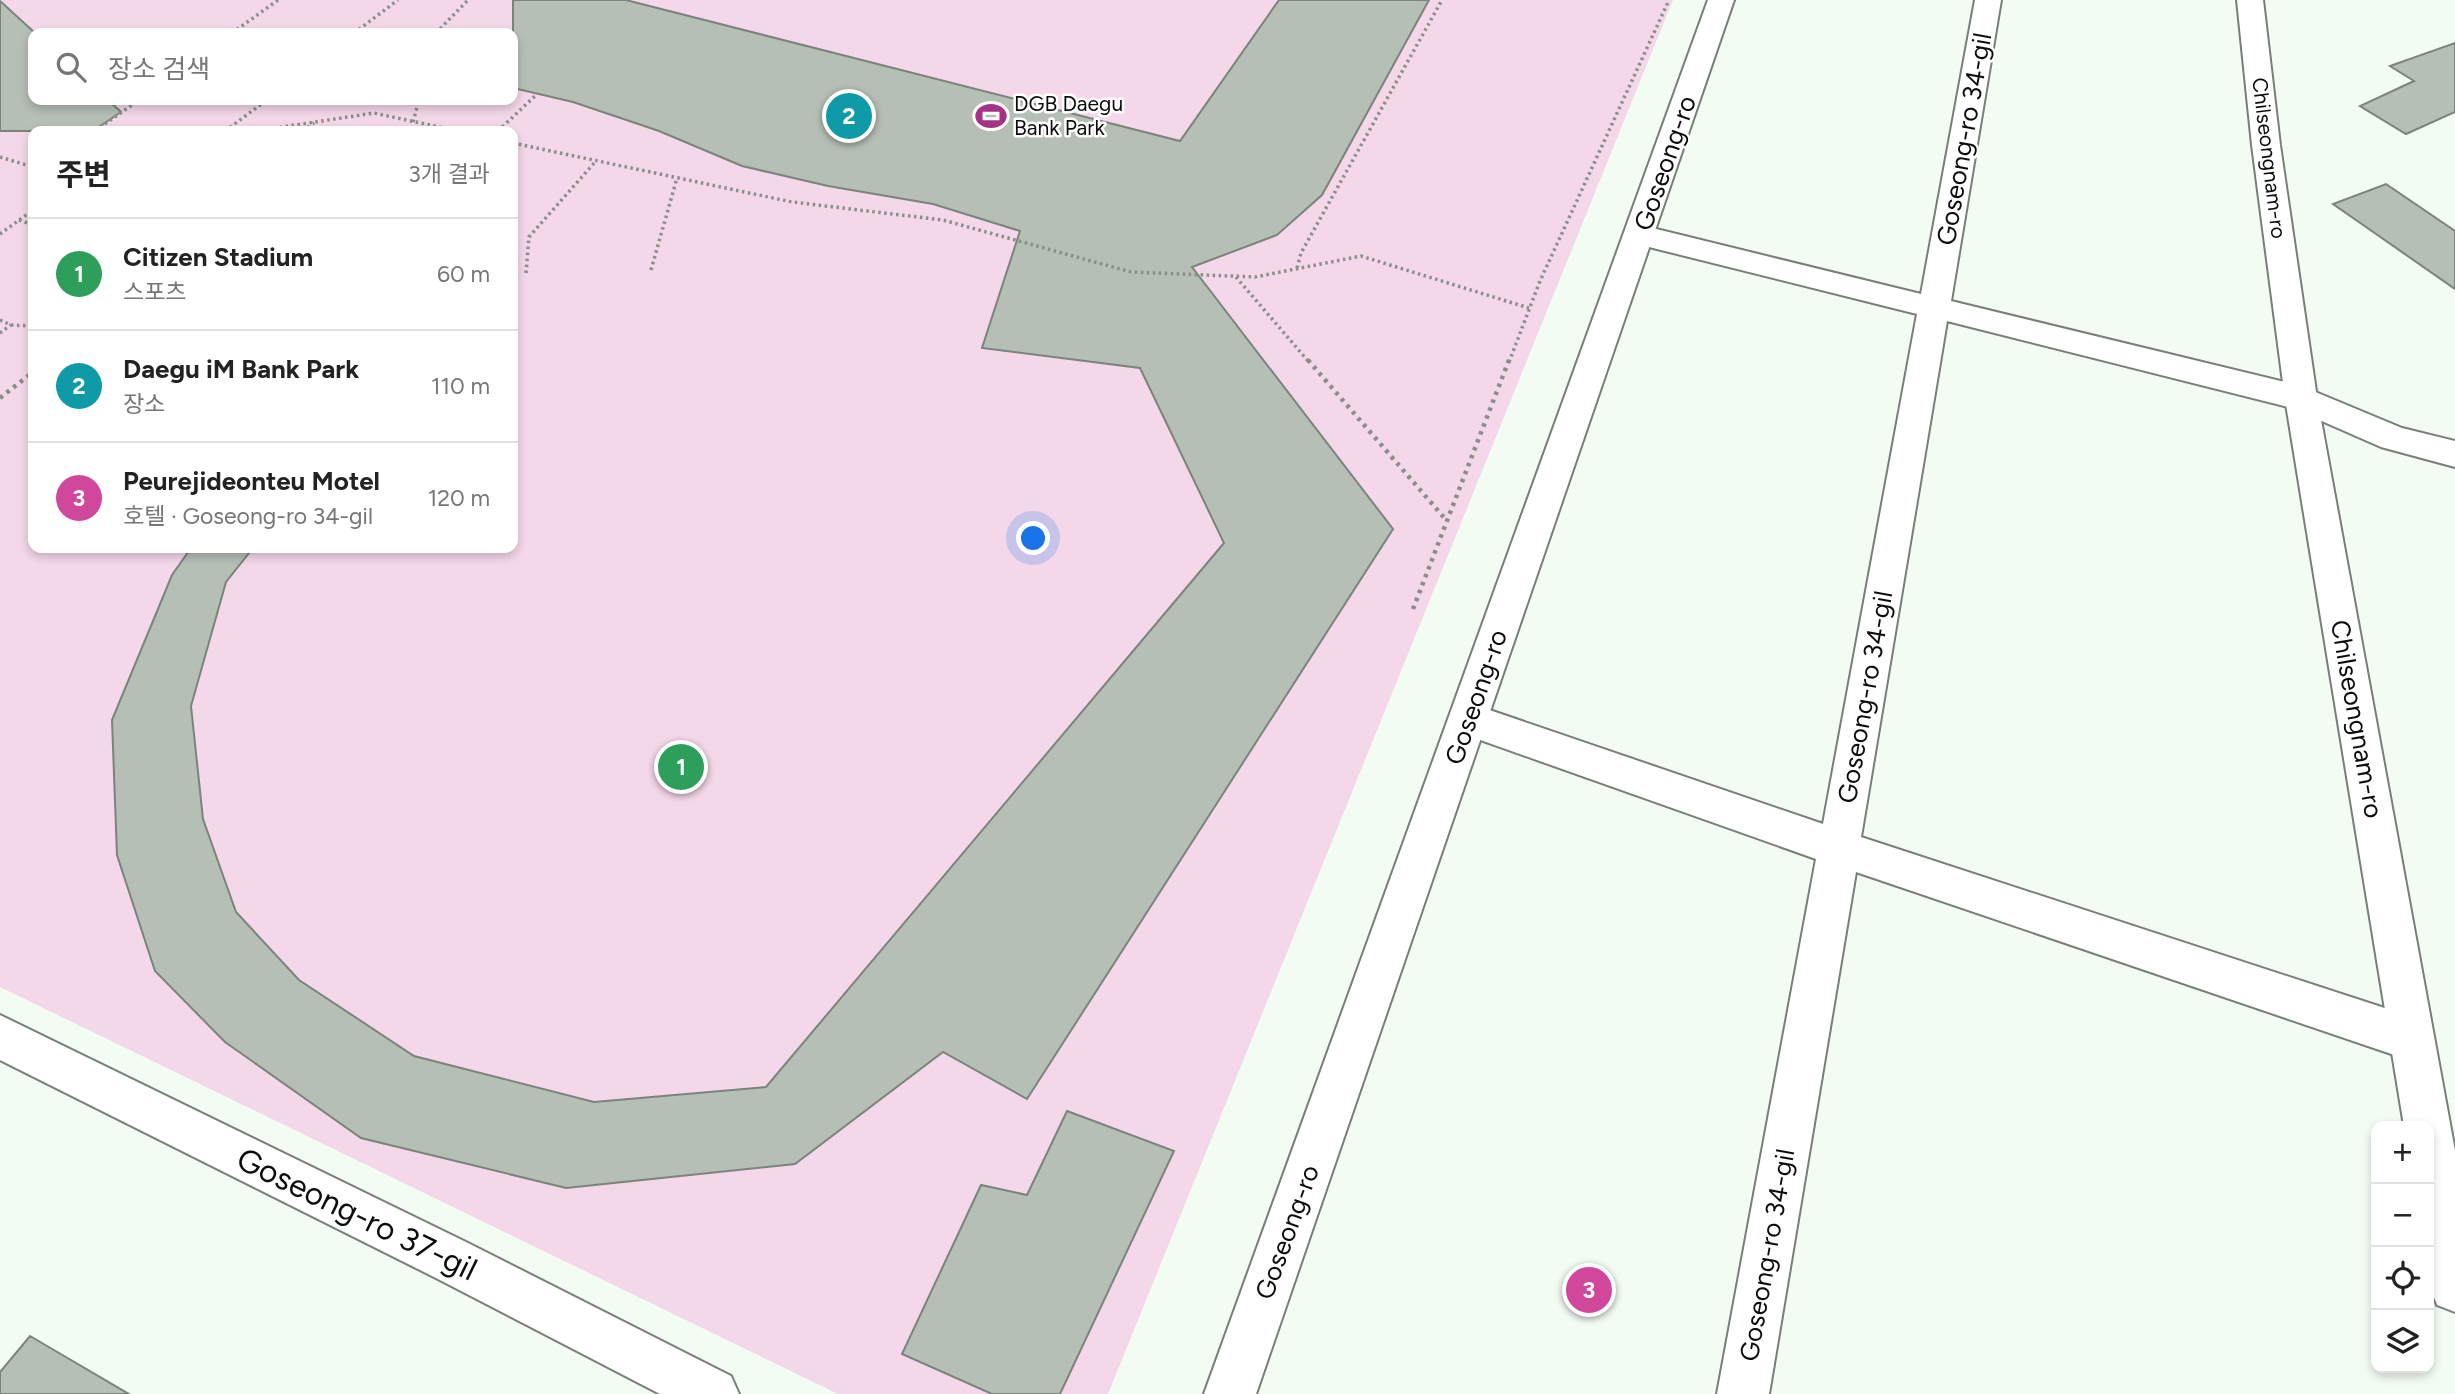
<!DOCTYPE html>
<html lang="ko">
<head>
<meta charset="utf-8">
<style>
  :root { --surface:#fff; --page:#f6f6f6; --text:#222; --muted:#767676; --line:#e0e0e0; --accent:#a83188 }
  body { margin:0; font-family:Figtree,"Noto Sans KR",sans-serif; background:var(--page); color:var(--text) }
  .controls { position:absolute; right:21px; bottom:21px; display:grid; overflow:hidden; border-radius:14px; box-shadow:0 4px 10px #0003 }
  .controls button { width:63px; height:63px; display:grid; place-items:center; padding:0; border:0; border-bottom:2px solid var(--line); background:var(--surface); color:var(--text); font:35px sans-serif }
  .you { position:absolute; left:1034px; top:539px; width:24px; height:24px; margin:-18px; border:5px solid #fff; border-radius:50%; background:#1a73e8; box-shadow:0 0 0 10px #1a73e833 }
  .badge { display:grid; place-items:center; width:46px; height:46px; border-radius:50%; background:var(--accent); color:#fff; font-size:23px; font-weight:700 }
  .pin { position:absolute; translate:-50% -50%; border:4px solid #fff; box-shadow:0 2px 7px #0006 }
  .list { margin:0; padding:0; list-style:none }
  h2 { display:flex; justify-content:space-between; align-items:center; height:91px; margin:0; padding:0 28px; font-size:30px }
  h2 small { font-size:23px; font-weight:400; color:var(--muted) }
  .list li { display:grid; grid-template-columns:46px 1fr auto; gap:21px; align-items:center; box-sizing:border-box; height:112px; padding:0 28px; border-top:2px solid var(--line) }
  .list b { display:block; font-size:26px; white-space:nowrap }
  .list p { margin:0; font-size:23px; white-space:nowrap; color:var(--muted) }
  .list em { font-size:23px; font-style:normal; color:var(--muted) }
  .icon { flex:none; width:38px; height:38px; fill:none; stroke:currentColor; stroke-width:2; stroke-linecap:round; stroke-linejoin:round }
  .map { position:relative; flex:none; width:2455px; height:1394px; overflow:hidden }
  .search { position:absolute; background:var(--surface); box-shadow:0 4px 10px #0003; left:28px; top:28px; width:490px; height:77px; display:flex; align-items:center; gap:18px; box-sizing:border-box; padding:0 24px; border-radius:14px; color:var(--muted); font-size:26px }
  .panel { position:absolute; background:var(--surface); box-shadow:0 4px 10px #0003; left:28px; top:126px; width:490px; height:427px; border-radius:14px }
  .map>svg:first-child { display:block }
  .green { fill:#f4d7e9; fill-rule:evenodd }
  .building { fill:#b5bfb6; stroke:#7b847c; stroke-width:2 }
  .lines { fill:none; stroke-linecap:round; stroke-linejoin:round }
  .minor-casing { stroke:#778078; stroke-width:4 }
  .tertiary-casing { stroke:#778078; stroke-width:4 }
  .path-far1 { stroke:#888f89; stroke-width:3.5; stroke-dasharray:2.5 3.5; stroke-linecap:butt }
  .path { stroke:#888f89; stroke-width:4.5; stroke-dasharray:3.5 5; stroke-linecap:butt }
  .minor { fill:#fff; fill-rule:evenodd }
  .tertiary { fill:#fff; fill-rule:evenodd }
  .labels { text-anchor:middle; stroke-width:5; stroke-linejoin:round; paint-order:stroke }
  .far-poi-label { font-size:21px; fill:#0a0d0a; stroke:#fff; text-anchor:start }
  .far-street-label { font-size:21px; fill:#0a0d0a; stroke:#fff }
  .street-label { font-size:26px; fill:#0a0d0a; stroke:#fff }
  .near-street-label { font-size:32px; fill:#0a0d0a; stroke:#fff }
</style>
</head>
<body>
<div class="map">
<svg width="2455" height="1394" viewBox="0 0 2455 1394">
  <rect width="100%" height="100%" fill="#f2fcf3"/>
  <path class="green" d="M0 0H1673L1108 1394H838L0 987ZM33 33H513V100H33ZM33 131H513V548H33Z"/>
  <path class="building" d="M513 0H626L1180 141 1279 0H1429L1322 195 1277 235 1192 267 1393 529 1027 1099 943 1052 795 1164 566 1188 361 1138 225 1042 155 971 117 855 112 720 172 575 191 548H253L226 582 191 706 203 819 236 912 299 980 414 1056 594 1102 766 1087 1224 543 1140 368 982 348 1020 231 933 204 828 186 742 166 659 131 573 102 513 88Z
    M0 1 35 33 33 100H108L121 112 93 131H0Z
    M2455 43V112L2406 134 2360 106 2414 81 2390 66Z
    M2386 184 2455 231V289L2333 204Z
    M1067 1111 1174 1151 1060 1394H992L902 1354 981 1185 1027 1195Z
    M30 1336 129 1394H0V1372Z"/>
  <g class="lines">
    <g class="minor-casing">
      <path id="minor" d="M1975 0H2001L1951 301 2301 386 2402 428 2455 441V467L2381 447 2292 408 1947 321 1861 837 2412 1017 2428 1023 2434 1039 2428 1055 2412 1061 1856 872 1769 1394H1717L1816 859 1455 731 1450 719 1455 707 1469 703 1823 824 1917 314 1629 242 1625 235 1629 228 1640 225 1921 294Z
        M0 1015 468 1243 731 1376 739 1394H660L434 1277 0 1060Z"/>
    </g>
    <g class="tertiary-casing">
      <path id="tertiary" d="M1708 0H1734L1256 1394H1204Z
        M2237 0H2263L2280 145 2317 398 2455 1151V1312L2437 1305 2430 1287 2429 1126H2404L2285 398 2252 145Z"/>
    </g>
    <path class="path-far1" d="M232 33 278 0
      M354 33 398 0
      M436 33 468 0
      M413 122 419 100
      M95 131 139 100
      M225 131 267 100
      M256 131 374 113 458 131
      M303 131 314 123
      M498 131 536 95
      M513 143 792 202 943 220 1131 272 1255 277 1361 256 1529 308
      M0 157 33 167
      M19 220 33 225
      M0 234 33 210
      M1297 268 1301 253 1442 0
      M651 270 677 178
      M526 273 529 237 596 161
      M1236 277 1309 362
      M0 320 11 325 33 326
      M0 333 11 325
      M1509 362 1540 281 1669 0"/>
    <path class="path" d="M1308 360 1447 521
      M0 398 33 372
      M1413 609 1509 360"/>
    <use href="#minor" class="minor"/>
    <use href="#tertiary" class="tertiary"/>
  </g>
  <defs>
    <g id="stadium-bare" transform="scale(2.415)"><path d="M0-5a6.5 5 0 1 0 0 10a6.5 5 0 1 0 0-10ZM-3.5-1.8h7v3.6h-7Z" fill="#a83188" stroke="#fff" stroke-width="2.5" paint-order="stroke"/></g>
  </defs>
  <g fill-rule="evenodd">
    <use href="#stadium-bare" x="991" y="116"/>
  </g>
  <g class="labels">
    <g class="far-poi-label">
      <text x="1014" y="111">DGB Daegu<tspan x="1014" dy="24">Bank Park</tspan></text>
    </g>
    <g class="far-street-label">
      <text transform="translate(2269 158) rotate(83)" y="7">Chilseongnam-ro</text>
    </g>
    <g class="street-label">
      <text transform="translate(1964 139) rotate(-80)" y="9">Goseong-ro 34-gil</text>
      <text transform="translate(1665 163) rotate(-71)" y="9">Goseong-ro</text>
      <text transform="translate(1476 697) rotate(-71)" y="9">Goseong-ro</text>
      <text transform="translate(1865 697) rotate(-80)" y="9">Goseong-ro 34-gil</text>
      <text transform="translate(2357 719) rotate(80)" y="9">Chilseongnam-ro</text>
      <text transform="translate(1287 1232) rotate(-70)" y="9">Goseong-ro</text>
      <text transform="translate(1767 1255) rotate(-80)" y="9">Goseong-ro 34-gil</text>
    </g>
    <g class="near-street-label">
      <text transform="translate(357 1214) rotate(26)" y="11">Goseong-ro 37-gil</text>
    </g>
  </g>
</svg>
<div class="controls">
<button>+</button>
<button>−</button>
<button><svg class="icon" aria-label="locate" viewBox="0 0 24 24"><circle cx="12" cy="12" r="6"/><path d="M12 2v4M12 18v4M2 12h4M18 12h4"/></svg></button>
<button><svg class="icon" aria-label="layers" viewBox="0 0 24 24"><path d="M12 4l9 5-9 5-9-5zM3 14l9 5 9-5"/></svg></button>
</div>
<div class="you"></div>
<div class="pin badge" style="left:681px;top:767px;background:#2e9e5b">1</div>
<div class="pin badge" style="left:849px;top:116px;background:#0f9aa8">2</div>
<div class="pin badge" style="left:1589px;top:1290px;background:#d1479c">3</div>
<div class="search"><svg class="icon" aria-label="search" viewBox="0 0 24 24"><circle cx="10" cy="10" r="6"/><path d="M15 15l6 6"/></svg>장소 검색</div>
<section class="panel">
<h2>주변<small>3개 결과</small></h2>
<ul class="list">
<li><span class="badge" style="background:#2e9e5b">1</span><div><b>Citizen Stadium</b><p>스포츠</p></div><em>60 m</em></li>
<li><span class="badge" style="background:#0f9aa8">2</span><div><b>Daegu iM Bank Park</b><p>장소</p></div><em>110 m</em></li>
<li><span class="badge" style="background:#d1479c">3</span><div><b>Peurejideonteu Motel</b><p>호텔 · Goseong-ro 34-gil</p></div><em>120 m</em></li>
</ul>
</section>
</div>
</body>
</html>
